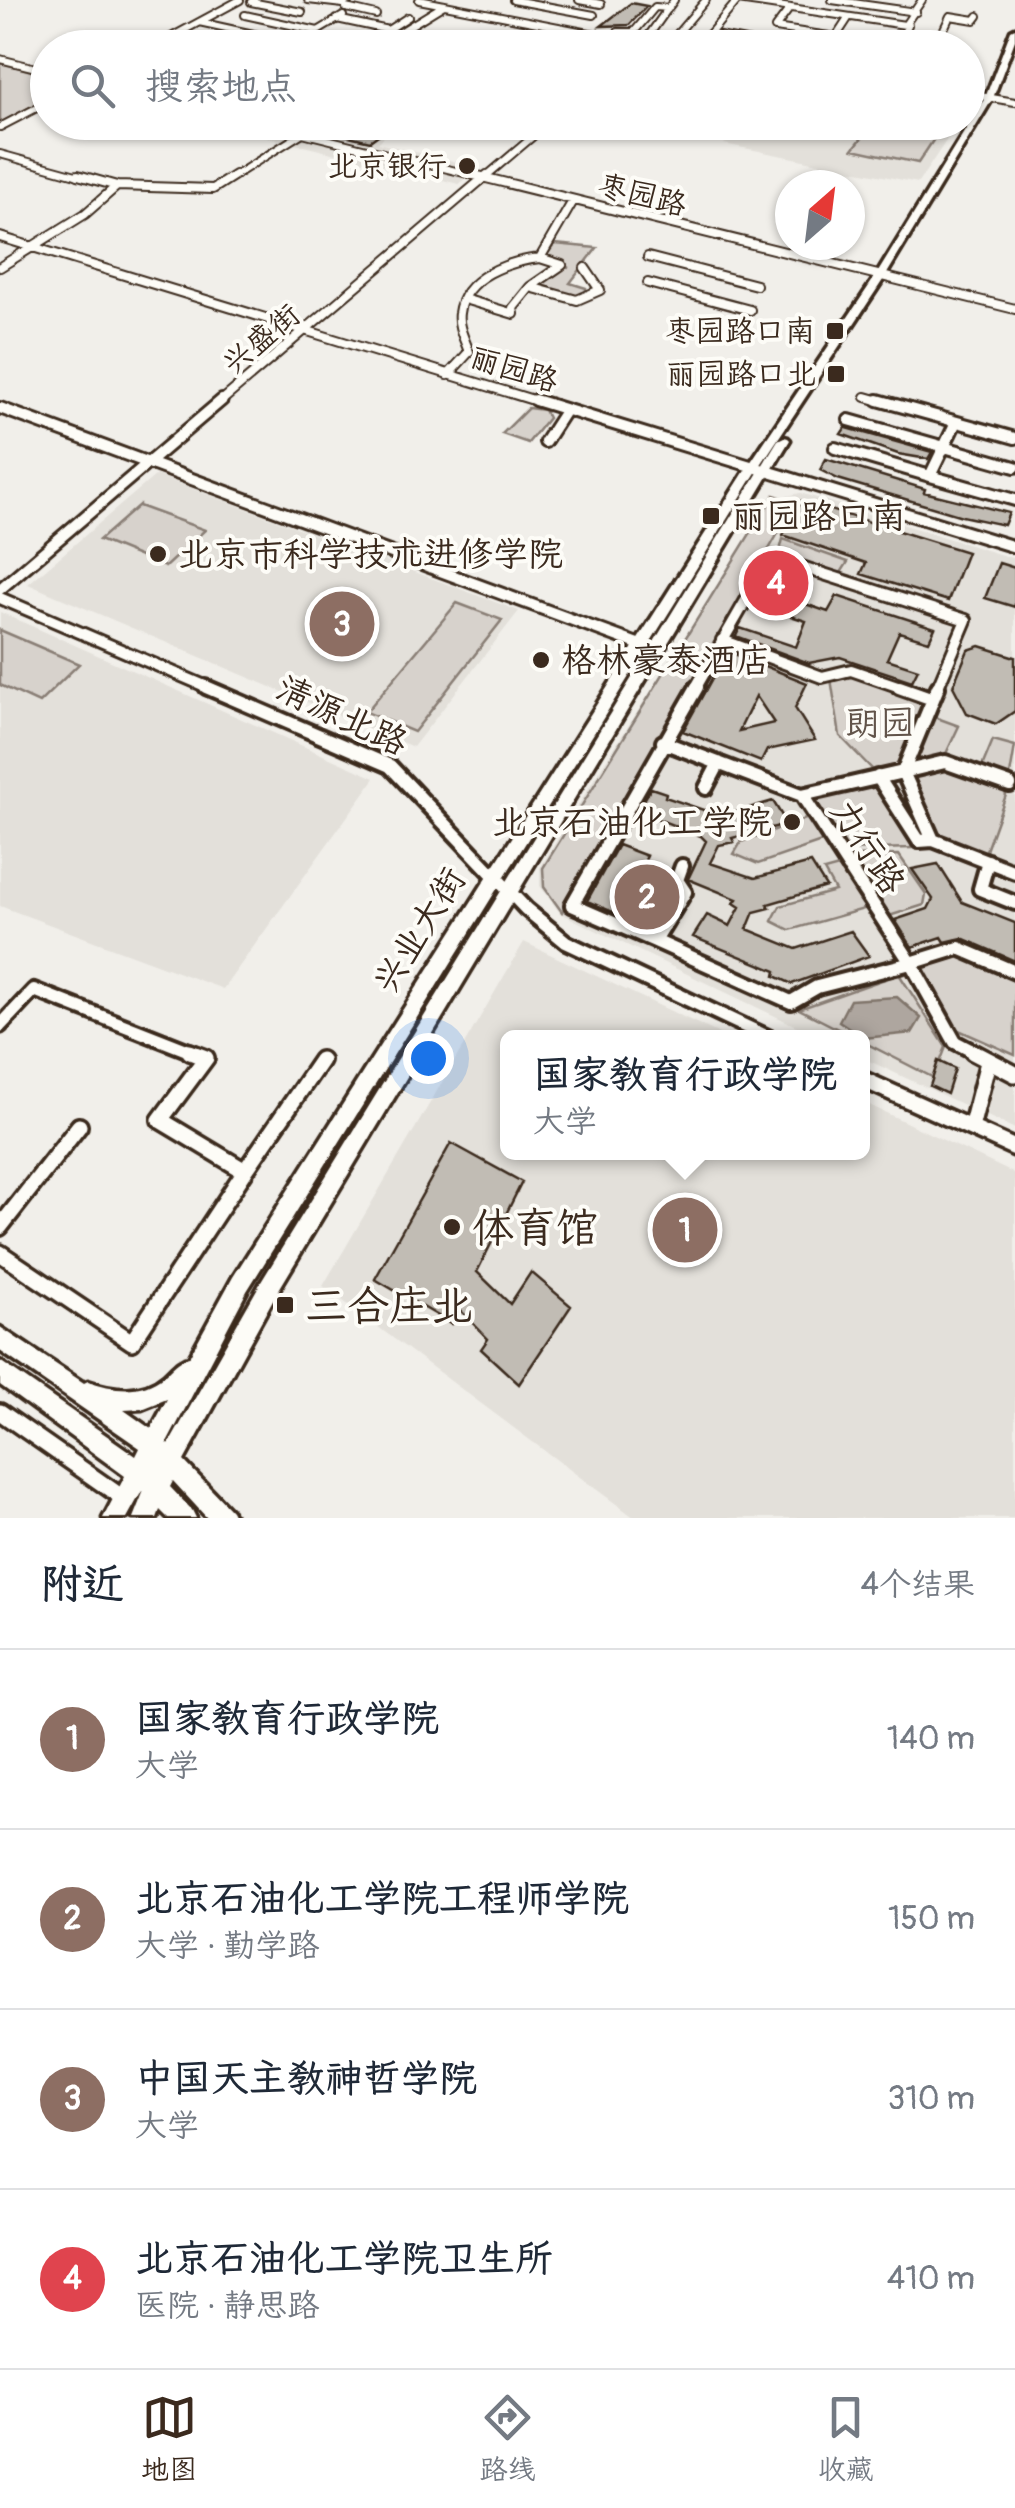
<!DOCTYPE html>
<html lang="zh">
<head>
<meta charset="utf-8">
<style>
  :root { --surface:#fff; --page:#f6f6f7; --text:#1f2937; --muted:#747a83; --line:#e0e1e3; --accent:#3b2a1e }
  body { margin:0; font-family:Pangolin,"LXGW WenKai TC",sans-serif; background:var(--page); color:var(--text) }
  .compass { position:absolute; left:775px; top:170px; width:90px; height:90px; border-radius:50%; background:var(--surface); box-shadow:0 2px 8px #0004; rotate:28deg }
  .you { position:absolute; left:428px; top:1058px; width:35px; height:35px; margin:-25px; border:8px solid #fff; border-radius:50%; background:#1a73e8; box-shadow:0 0 0 15px #1a73e833 }
  .badge { display:grid; place-items:center; width:65px; height:65px; border-radius:50%; background:var(--accent); color:#fff; font-size:32px; font-weight:700 }
  .pin { position:absolute; translate:-50% -50%; border:5px solid #fff; box-shadow:0 2px 10px #0006 }
  .popup { position:absolute; left:500px; top:1030px; width:370px; height:130px; box-sizing:border-box; display:grid; place-content:center; border-radius:15px; background:var(--surface); filter:drop-shadow(0 2px 8px #0005); font-size:32px; white-space:nowrap; color:var(--muted) }
  .popup b { font-size:38px; color:var(--text) }
  .popup::after { content:''; position:absolute; left:50%; top:100%; margin-left:-20px; border:20px solid transparent; border-top-color:var(--surface) }
  .list { margin:0; padding:0; list-style:none }
  h2 { display:flex; justify-content:space-between; align-items:center; height:130px; margin:0; padding:0 40px; font-size:42px }
  h2 small { font-size:32px; font-weight:400; color:var(--muted) }
  .list li { display:grid; grid-template-columns:65px 1fr auto; gap:30px; align-items:center; box-sizing:border-box; height:180px; padding:0 40px; border-top:2px solid var(--line) }
  .list b { display:block; font-size:38px; white-space:nowrap }
  .list p { margin:0; font-size:32px; white-space:nowrap; color:var(--muted) }
  .list em { font-size:32px; font-style:normal; color:var(--muted) }
  .icon { flex:none; width:55px; height:55px; fill:none; stroke:currentColor; stroke-width:2; stroke-linecap:round; stroke-linejoin:round }
  .map { position:relative; flex:none; width:1015px; height:1518px; overflow:hidden }
  .search { position:absolute; background:var(--surface); box-shadow:0 2px 8px #0004; left:30px; right:30px; top:30px; height:110px; display:flex; align-items:center; gap:25px; box-sizing:border-box; padding:0 35px; border-radius:55px; color:var(--muted); font-size:38px }
  .sheet { height:850px; background:var(--surface) }
  nav { display:flex; justify-content:space-around; align-items:center; box-sizing:border-box; height:140px; border-top:2px solid var(--line); background:var(--surface); font-size:28px; color:var(--muted) }
  nav a { display:grid; justify-items:center; gap:5px }
  nav .on { color:var(--accent) }
  .map>svg:first-child { display:block }
  .built { fill:#e3e0da }
  .green { fill:#d7d2cc; stroke:#897e75; stroke-width:2.5 }
  .water { fill:#aea69f; stroke:#80746b; stroke-width:2.5 }
  .building { fill:#c1bcb4; stroke:#3b2a1e; stroke-width:2.5; fill-rule:evenodd }
  .lines { fill:none; stroke-linecap:round; stroke-linejoin:round }
  .minor-far4-casing { stroke:#3b2a1e; stroke-width:10 }
  .minor-far3-casing { stroke:#3b2a1e; stroke-width:12 }
  .minor-far2-casing { stroke:#3b2a1e; stroke-width:16 }
  .minor-far1-casing { stroke:#3b2a1e; stroke-width:20 }
  .minor-casing { stroke:#3b2a1e; stroke-width:22 }
  .major-casing { stroke:#3b2a1e; stroke-width:7 }
  .minor-far4 { stroke:#fdfcf7; stroke-width:6 }
  .minor-far3 { stroke:#fdfcf7; stroke-width:8 }
  .minor-far2 { stroke:#fdfcf7; stroke-width:10 }
  .minor-far1 { stroke:#fdfcf7; stroke-width:12 }
  .minor { stroke:#fdfcf7; stroke-width:15 }
  .major { fill:#fdfcf7; fill-rule:evenodd }
  .poi-dot { fill:#3b2a1e; stroke:#fdfcf7; stroke-width:4 }
  .labels { text-anchor:middle; stroke-width:8; stroke-linejoin:round; paint-order:stroke }
  .far-poi-label { font-size:30px; fill:#3b2a1e; stroke:#fdfcf7; text-anchor:end }
  .far-street-label { font-size:30px; fill:#3b2a1e; stroke:#fdfcf7 }
  .poi-label { font-size:35px; fill:#3b2a1e; stroke:#fdfcf7; text-anchor:start }
  .street-label { font-size:35px; fill:#3b2a1e; stroke:#fdfcf7 }
  .park-label { font-size:35px; fill:#62544a; stroke:#fdfcf7 }
  .near-poi-label { font-size:42px; fill:#3b2a1e; stroke:#fdfcf7; text-anchor:start }
</style>
</head>
<body>
<div class="map">
<svg width="1015" height="1518" viewBox="0 0 1015 1518">
  <rect width="100%" height="100%" fill="#f1efea"/>
  <filter id="ink" filterUnits="userSpaceOnUse"><feTurbulence type="fractalNoise" baseFrequency=".01" numOctaves="2"/><feDisplacementMap in="SourceGraphic" scale="20" xChannelSelector="R" yChannelSelector="G"/><feConvolveMatrix kernelMatrix="1 2 1 2 8 2 1 2 1" color-interpolation-filters="sRGB"/></filter>
  <g filter="url(#ink)">
    <path class="built" d="M220 122 309 123 305 126 323 130 328 123H369L392 128 378 143 478 167 459 184 217 125Z
      M745 123H958L918 183 724 144Z
      M156 475 519 611 413 747 28 584Z
      M800 493 1015 559V1129L863 1058 862 1038 819 1037 560 913 540 886V868L596 776 775 499Z
      M0 612 375 778 223 989 0 906Z
      M524 942 726 1037 508 1038V1152H862L863 1102 1015 1174V1518H635L323 1286Z"/>
    <path class="green" d="M0 63 48 75 47 98 0 123Z
      M874 123 936 122 944 124 918 163 853 149Z
      M555 244 597 248 570 283 586 288V293L575 297 533 286 563 267 569 268 545 257Z
      M528 408 544 410 548 418 528 443 502 434Z
      M774 495 796 502 562 912 544 887 543 868Z
      M139 505V506L205 530 165 567 99 540Z
      M783 539 848 562 839 576 779 555Z
      M457 603 502 620 414 732 366 712Z
      M0 630 79 664 39 703 0 685Z
      M851 674 928 700 899 768 874 771 840 736 831 679Z
      M929 715 959 726 943 760 918 765 913 762Z
      M993 740 1015 746 1009 781 981 769Z
      M947 769 1004 790 1006 795 984 856 937 837 908 774Z
      M876 781 913 838 911 848 843 850 811 798Z
      M814 816 830 839 758 864 734 854 741 842Z
      M899 855 926 894 924 905 886 917 845 856Z
      M846 865 871 907 790 930 772 921 780 906 835 891 824 871Z
      M966 955 1015 977V1055L945 1024 921 967Z
      M899 974 946 1047 934 1078 799 1009Z"/>
    <path class="water" d="M897 997 921 1018 912 1033 864 1038 839 1021 850 1000Z"/>
    <path class="building" d="M631 3 647 6 629 25 601 26Z
      M327 122H396L370 141 340 134 325 127Z
      M845 428H847L932 452 928 459 898 454 841 434Z
      M826 459 925 489 924 492 1009 513 1004 525 962 516 838 479 820 470Z
      M801 501 967 552 948 601 861 574 866 563 783 535Z
      M999 563 1015 568V607L985 598Z
      M773 571 790 577 780 595 828 612 837 596 935 628 929 641 899 632 887 659 918 669 912 681 840 657 809 663 736 636 740 628 796 647 806 621 754 604Z
      M980 646 1015 657V711L996 724 967 713 953 686 968 650Z
      M727 651 807 683 795 708 815 740 767 750 761 762 683 731ZM756 696 774 723 739 731Z
      M651 788 666 793 665 797 721 816 773 801 787 824 732 838 734 842 719 845 710 863 755 878 811 863 826 887 768 904 770 908 754 912 747 929 796 949 851 931 869 956 792 984 775 976 776 971 693 937 707 915 730 926 740 907 734 903 737 899 688 879 706 841 701 836 655 818 645 832 630 825Z
      M618 845 647 856 638 875 670 889 650 928 587 901Z
      M938 864 962 902 1015 923V961L962 938 945 942 942 937 912 947 895 920 928 909 933 899 912 869Z
      M938 1061 955 1069 947 1094 930 1086Z
      M451 1143 522 1182 477 1272 510 1304 531 1272 571 1306 519 1384 481 1349 488 1339 459 1309 452 1324 375 1279Z"/>
    <g class="lines">
      <g class="minor-far4-casing">
        <path id="minor-far4" d="M254 0 251 2 302 12
          M308 0 343 4 350 0
          M419 0 667 48
          M513 0 594 15
          M579 0 601 4
          M832 0 916 12
          M346 8 376 15
          M790 8 775 28 836 37 849 17
          M245 15 318 31 343 16
          M337 19 388 30 408 17
          M199 22 317 48
          M618 32H634L655 7 669 8
          M709 34 782 48
          M707 37 738 0 905 25 922 0
          M642 45 674 0
          M666 47 706 0
          M151 48 240 0
          M374 48 444 5
          M896 48 908 25
          M935 48 950 16 975 20 978 16
          M0 59 48 71
          M968 94 1015 102
          M258 122 484 178
          M0 127 48 102
          M0 154 87 178
          M231 178 320 122
          M484 178 550 122"/>
      </g>
      <g class="minor-far3-casing">
        <path id="minor-far3" d="M78 175 117 186 213 189 235 175
          M474 175 1015 309
          M0 237 543 403
          M648 257 756 285
          M0 267 85 214 117 186
          M648 283 750 310
          M530 287 562 265 540 258
          M464 299 514 314 513 308 530 287 577 300 600 290 585 268
          M448 375 469 352C465 340 457 326 459 313 463 277 509 261 540 258L573 201
          M866 397 887 403
          M219 403 487 175"/>
      </g>
      <g class="minor-far2-casing">
        <path id="minor-far2" d="M535 400 1015 547
          M878 400 1015 438
          M0 408 643 646
          M849 420 1015 467
          M956 422 930 476 1015 500
          M545 442 565 411
          M835 448 930 476
          M0 589 222 400
          M0 598 212 689
          M722 640 822 677 851 670 906 689
          M695 689 771 557 966 620 937 689"/>
      </g>
      <g class="minor-far1-casing">
        <path id="minor-far1" d="M206 687 390 766 526 909 566 942 770 1038
          M899 687 933 699
          M938 687 903 772 945 762 1010 785
          M663 742 802 795
          M878 777 919 841 933 840 1015 872
          M706 788 719 763
          M988 861 980 889 1015 903
          M682 866 677 880 685 892 655 941 791 1002 817 987 911 963 802 795 903 772 933 840
          M655 941 572 905 697 687
          M0 1026 34 990 197 1054
          M978 1054 955 1042 911 963 959 948 1015 972"/>
      </g>
      <g class="minor-casing">
        <path id="minor" d="M190 1052 206 1058 160 1120 245 1171 321 1060
          M973 1052 1015 1074
          M862 1079 1015 1148
          M971 1128 988 1062
          M0 1227 79 1126
          M0 1253 132 1342 245 1171
          M0 1412 123 1498"/>
      </g>
      <g class="major-casing">
        <path id="major" d="M1015 28V40L993 98 885 277 760 466 247 1291 167 1443 169 1444 261 1282 778 440 784 437 788 438 790 440 275 1296 184 1461 231 1510 235 1518H207L173 1481 170 1487 192 1510 196 1518H168L160 1510 157 1518H133L143 1493 142 1491 127 1518H103L125 1476 0 1385V1361L136 1456 140 1448 0 1351V1327L84 1383 88 1381C114 1390 142 1394 164 1375 173 1367 178 1359 189 1357L233 1277 748 466 875 277 985 98 1011 30ZM167 1399 151 1429 124 1410 142 1409Z"/>
      </g>
      <use href="#minor-far4" class="minor-far4"/>
      <use href="#minor-far3" class="minor-far3"/>
      <use href="#minor-far2" class="minor-far2"/>
      <use href="#minor-far1" class="minor-far1"/>
      <use href="#minor" class="minor"/>
      <use href="#major" class="major"/>
    </g>
  </g>
  <g class="poi-dot">
    <circle cx="467" cy="166" r="10"/>
    <rect x="825" y="321" width="20" height="20" rx="5"/>
    <rect x="826" y="364" width="20" height="20" rx="5"/>
    <rect x="701" y="506" width="20" height="20" rx="5"/>
    <circle cx="158" cy="554" r="10"/>
    <circle cx="541" cy="660" r="10"/>
    <circle cx="792" cy="822" r="10"/>
    <circle cx="452" cy="1227" r="10"/>
    <rect x="275" y="1295" width="20" height="20" rx="5"/>
  </g>
  <g class="labels">
    <g class="far-poi-label">
      <text x="447" y="176">北京银行</text>
      <text x="815" y="341">枣园路口南</text>
      <text x="816" y="384">丽园路口北</text>
    </g>
    <g class="far-street-label">
      <text transform="translate(642 195) rotate(14)" y="10">枣园路</text>
      <text transform="translate(261 339) rotate(-40)" y="10">兴盛街</text>
      <text transform="translate(514 369) rotate(17)" y="10">丽园路</text>
    </g>
    <g class="poi-label">
      <text x="731" y="528">丽园路口南</text>
      <text x="178" y="566">北京市科学技术进修学院</text>
      <text x="561" y="672">格林豪泰酒店</text>
      <text x="772" y="834" text-anchor="end">北京石油化工学院</text>
    </g>
    <g class="street-label">
      <text transform="translate(342 715) rotate(25)" y="12">清源北路</text>
      <text transform="translate(868 846) rotate(57)" y="12">力行路</text>
      <text transform="translate(419 930) rotate(-58)" y="12">兴业大街</text>
    </g>
    <g class="park-label">
      <text x="880" y="735">朗园</text>
    </g>
    <g class="near-poi-label">
      <text x="472" y="1242">体育馆</text>
      <text x="305" y="1320">三合庄北</text>
    </g>
  </g>
</svg>
<svg class="compass" viewBox="-18 -18 36 36"><path d="M0-13l5 13h-10z" fill="#e53935"/><path d="M0 13l5-13h-10z" fill="#747a83"/></svg>
<div class="you"></div>
<div class="pin badge" style="left:685px;top:1230px;background:#8d6e63">1</div>
<div class="popup"><b>国家教育行政学院</b>大学</div>
<div class="pin badge" style="left:647px;top:897px;background:#8d6e63">2</div>
<div class="pin badge" style="left:342px;top:624px;background:#8d6e63">3</div>
<div class="pin badge" style="left:776px;top:583px;background:#e0444e">4</div>
<div class="search"><svg class="icon" aria-label="search" viewBox="0 0 24 24"><circle cx="10" cy="10" r="6"/><path d="M15 15l6 6"/></svg>搜索地点</div>
</div>
<section class="sheet">
<h2>附近<small>4个结果</small></h2>
<ul class="list">
<li><span class="badge" style="background:#8d6e63">1</span><div><b>国家教育行政学院</b><p>大学</p></div><em>140 m</em></li>
<li><span class="badge" style="background:#8d6e63">2</span><div><b>北京石油化工学院工程师学院</b><p>大学 · 勤学路</p></div><em>150 m</em></li>
<li><span class="badge" style="background:#8d6e63">3</span><div><b>中国天主教神哲学院</b><p>大学</p></div><em>310 m</em></li>
<li><span class="badge" style="background:#e0444e">4</span><div><b>北京石油化工学院卫生所</b><p>医院 · 静思路</p></div><em>410 m</em></li>
</ul>
</section>
<nav>
<a class="on"><svg class="icon" aria-label="map" viewBox="0 0 24 24"><path d="M3 6l6-2 6 2 6-2v14l-6 2-6-2-6 2zM9 4v14M15 6v14"/></svg>地图</a>
<a><svg class="icon" aria-label="directions" viewBox="0 0 24 24"><path d="M12 3l9 9-9 9-9-9zM9 14v-3h6M13 9l2 2-2 2"/></svg>路线</a>
<a><svg class="icon" aria-label="saved" viewBox="0 0 24 24"><path d="M7 4h10v16l-5-4-5 4z"/></svg>收藏</a>
</nav>
</body>
</html>
